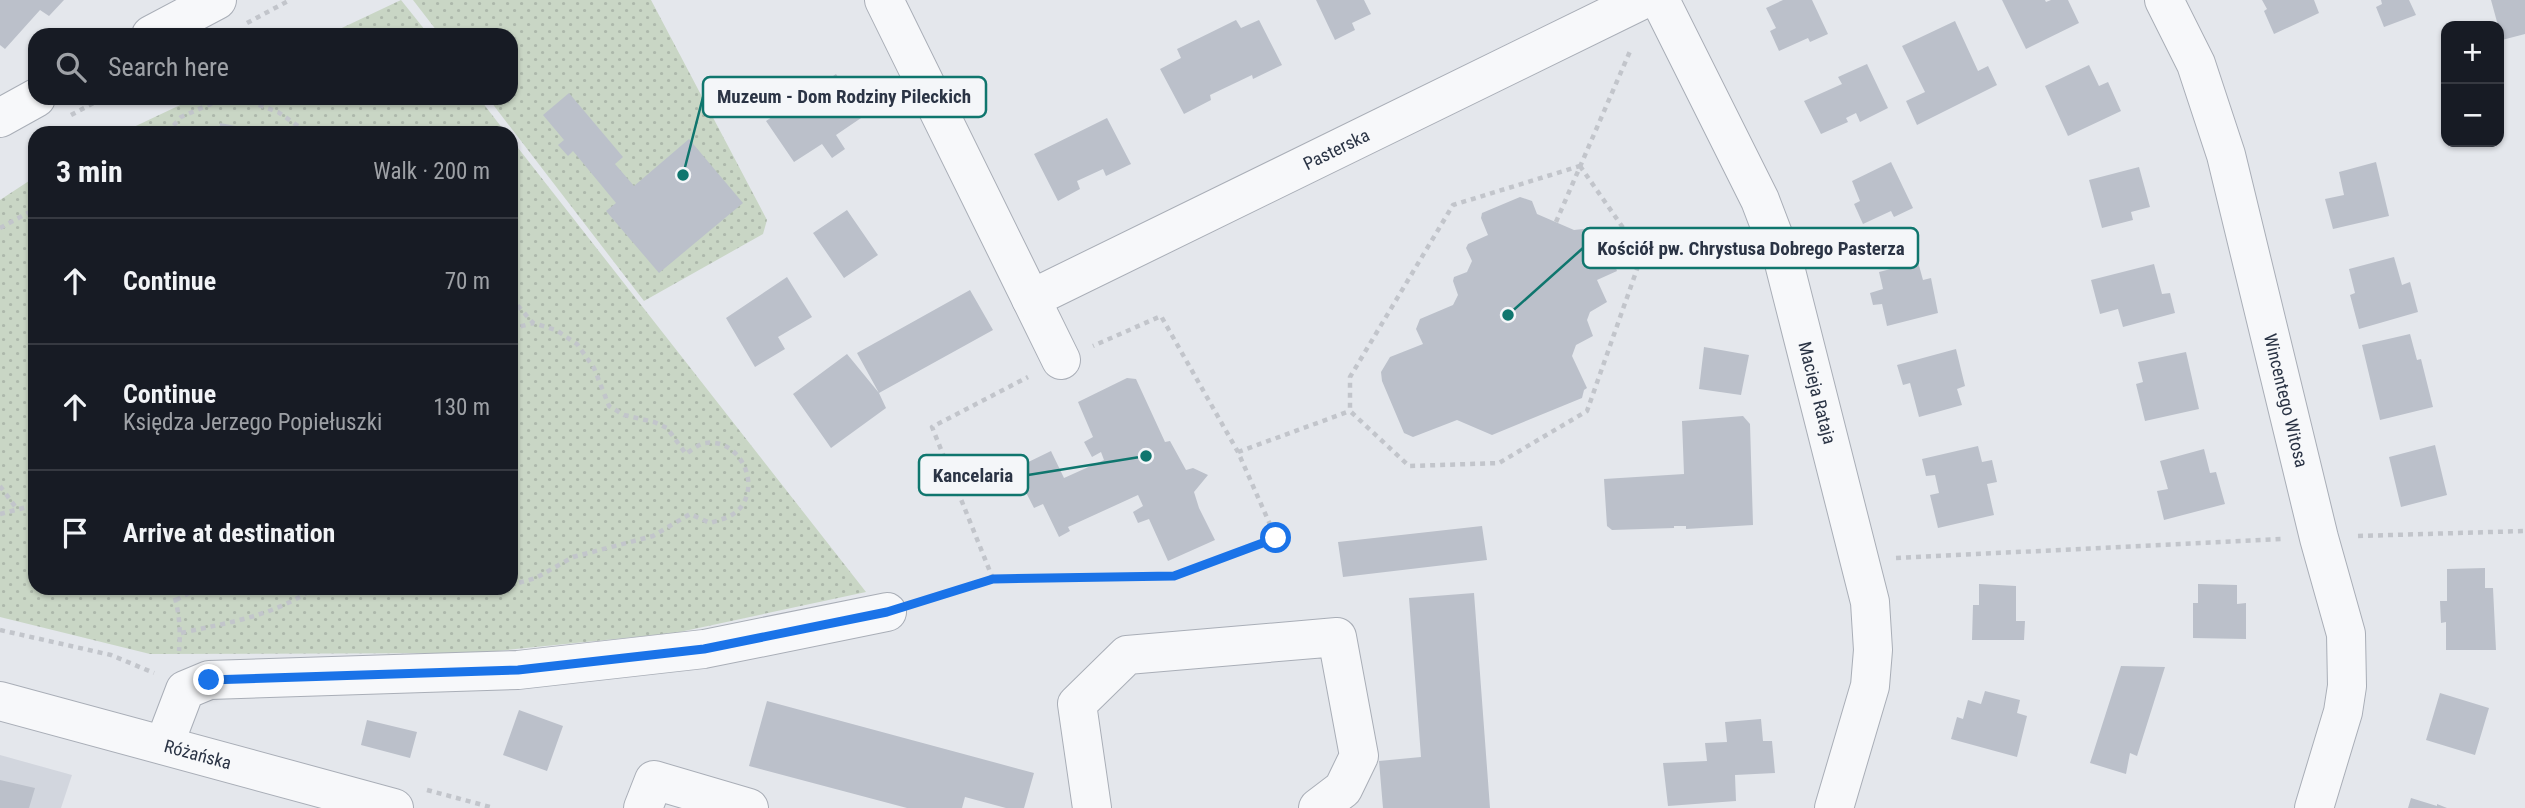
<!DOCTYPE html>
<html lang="en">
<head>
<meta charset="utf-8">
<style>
  :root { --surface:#171b24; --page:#20242c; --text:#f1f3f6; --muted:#9ea1a6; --line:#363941 }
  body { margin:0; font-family:"Roboto Condensed",sans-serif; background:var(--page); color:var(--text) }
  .controls { position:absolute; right:21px; top:21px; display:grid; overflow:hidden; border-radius:14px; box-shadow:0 2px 5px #0004 }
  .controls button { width:63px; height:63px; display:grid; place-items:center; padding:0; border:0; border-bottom:2px solid var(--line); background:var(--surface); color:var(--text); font:35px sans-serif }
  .stop { position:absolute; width:21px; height:21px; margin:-16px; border:5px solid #1a73e8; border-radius:50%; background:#fff }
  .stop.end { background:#1a73e8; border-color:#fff; box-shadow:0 2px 7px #0008 }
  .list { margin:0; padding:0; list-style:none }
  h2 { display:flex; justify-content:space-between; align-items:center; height:91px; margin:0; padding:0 28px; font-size:30px }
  h2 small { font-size:23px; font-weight:400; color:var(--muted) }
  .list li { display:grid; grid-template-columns:46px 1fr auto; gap:21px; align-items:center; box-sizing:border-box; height:126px; padding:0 28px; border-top:2px solid var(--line) }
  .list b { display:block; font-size:26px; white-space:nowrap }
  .list p { margin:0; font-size:23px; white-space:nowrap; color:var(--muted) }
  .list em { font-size:23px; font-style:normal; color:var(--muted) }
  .icon { flex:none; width:38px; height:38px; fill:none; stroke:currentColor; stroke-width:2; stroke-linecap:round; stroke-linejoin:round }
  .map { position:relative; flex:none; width:2525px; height:808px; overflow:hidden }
  .search { position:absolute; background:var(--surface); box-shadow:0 2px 5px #0004; left:28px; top:28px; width:490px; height:77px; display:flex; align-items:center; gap:18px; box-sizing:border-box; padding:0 24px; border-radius:21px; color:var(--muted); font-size:26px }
  .panel { position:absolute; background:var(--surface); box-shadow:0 2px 5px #0004; left:28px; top:126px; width:490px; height:469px; border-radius:21px }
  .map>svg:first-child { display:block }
  .built { fill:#d2d6de }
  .green { fill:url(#green-dots) }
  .building { fill:#bbc0ca }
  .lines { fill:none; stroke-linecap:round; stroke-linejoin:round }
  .minor-casing { stroke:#a9aeb7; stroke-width:40 }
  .path { stroke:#c2c5cb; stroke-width:4.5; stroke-dasharray:5 5; stroke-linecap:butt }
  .minor { stroke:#f7f8fa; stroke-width:38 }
  .route { stroke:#1a73e8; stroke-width:9 }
  .labels { text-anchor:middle; stroke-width:5; stroke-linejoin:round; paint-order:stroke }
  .street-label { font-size:18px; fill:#2b3445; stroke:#f4f6f9 }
  .leader { fill:none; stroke:#0f766e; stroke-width:2.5 }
  .callout-dot { fill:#0f766e; stroke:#f4f6f9; stroke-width:2.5 }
  .callout { fill:#f4f6f9; stroke:#0f766e; stroke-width:2.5 }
  .callout-label { font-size:19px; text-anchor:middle; font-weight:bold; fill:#2b3445 }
</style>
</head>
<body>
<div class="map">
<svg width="2525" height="808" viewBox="0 0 2525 808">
  <defs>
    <pattern id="green-dots" width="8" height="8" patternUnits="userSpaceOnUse" patternTransform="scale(1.75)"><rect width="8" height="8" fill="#c9d6c5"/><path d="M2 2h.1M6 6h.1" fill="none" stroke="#adb8ab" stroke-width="1.8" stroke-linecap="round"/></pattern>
  </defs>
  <rect width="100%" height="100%" fill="#e4e7ec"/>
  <path class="built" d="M0 755 72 775 61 808H0Z"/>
  <path class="green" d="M401 0 429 35H327Z
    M413 0H651L767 220 763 234 644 301 488 98H511V35H440Z
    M195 98H479L506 133H121Z
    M511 139 866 592 675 633 477 653 150 654 0 617V200L35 177V588H511Z"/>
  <path class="building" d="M0 0H64L49 16 40 10 5 49 0 45Z
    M1316 0H1364L1371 14 1352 23 1355 30 1335 40Z
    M1783 0H1812L1828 34 1810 42 1808 38 1779 51 1770 31 1776 28 1766 8Z
    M2002 0H2045L2046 2 2051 0H2068L2079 23 2026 49Z
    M2262 0H2314L2319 13 2274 34 2264 11 2267 9Z
    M2381 0H2409L2416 15 2384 27 2376 7 2382 4Z
    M2491 0H2525V34L2502 40Z
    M1236 20 1241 28 1259 20 1282 65 1253 79 1252 75 1210 95 1211 100 1184 114 1160 69 1181 58 1177 49Z
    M1955 21 1978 71 1988 66 1997 85 1917 125 1906 101 1925 92 1902 46Z
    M1867 64 1888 108 1860 122 1856 113 1846 118 1848 122 1821 134 1804 101 1842 84 1838 77Z
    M2089 65 2099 86 2108 82 2121 111 2068 136 2045 86Z
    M836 74 864 116 836 135 845 149 832 158 822 144 794 162 766 121Z
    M569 93 623 157 615 164 634 186 689 139 743 203 659 273 606 211 616 203 573 151 568 156 558 145 564 140 543 115Z
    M1107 118 1131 164 1106 176 1103 169 1077 181 1080 189 1058 201 1034 154Z
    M220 123 267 132V133H219Z
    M1891 162 1913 208 1894 217 1891 211 1863 224 1854 204 1860 201 1852 181Z
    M2376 162 2389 216 2333 229 2325 199 2344 195 2339 172Z
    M2139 167 2150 207 2131 212 2133 220 2102 228 2089 180Z
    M1520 197 1532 201 1537 214 1574 230 1601 227 1617 271 1597 280 1607 302 1590 312 1587 320 1593 336 1576 345 1572 356 1587 388 1584 390 1582 398 1492 435 1457 420 1413 437 1404 433 1382 381 1381 372 1390 357 1423 344 1416 329 1420 319 1453 305 1458 295 1453 281 1454 277 1467 272 1472 261 1466 248 1468 244 1488 235 1481 218 1482 213Z
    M847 210 878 255 844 278 813 233Z
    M2394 257 2402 285 2410 282 2418 312 2359 329 2350 295 2355 293 2349 269Z
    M1918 262 1923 280 1931 278 1938 313 1887 326 1882 304 1873 305 1870 293 1883 289 1879 272Z
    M2154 264 2162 294 2170 293 2175 313 2123 327 2118 309 2100 314 2091 280Z
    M787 277 812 317 778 337 785 349 755 367 726 318Z
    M970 290 993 330 879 393 857 353Z
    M2410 334 2417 360 2421 359 2433 407 2380 420 2362 345Z
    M1704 347 1749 355 1741 395 1699 389Z
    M1956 349 1965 386 1957 389 1962 405 1919 417 1910 383 1903 385 1897 365Z
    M2186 352 2199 409 2145 421 2136 384 2143 382 2138 362Z
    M847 354 879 393 886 408 831 448 793 394Z
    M1127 378 1136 379 1165 442 1170 441 1186 470 1193 468 1208 475 1194 492 1199 508 1215 540 1168 561 1149 519 1138 523 1133 512 1143 506 1138 495 1068 527 1070 531 1059 537 1043 504 1034 508 1014 469 1051 451 1064 478 1104 460 1101 452 1092 457 1084 442 1093 437 1078 402Z
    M1743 416 1750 424 1753 525 1686 529V526H1674V528L1612 530 1607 526 1604 479 1684 474 1682 421Z
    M2435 445 2447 495 2401 507 2389 457Z
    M1978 446 1982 462 1992 460 1997 482 1987 484 1994 515 1938 528 1930 495 1939 493 1935 475 1926 476 1922 459Z
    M2204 449 2210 473 2216 472 2225 504 2164 520 2157 491 2168 489 2160 461Z
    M1482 526 1487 560 1343 577 1338 542Z
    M2485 568V588H2493L2496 650H2446V622L2441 623 2440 601H2447V569Z
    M1979 584 2016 586V621H2025L2024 640H1972L1973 605H1979Z
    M2198 584 2237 585V604L2246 603V639L2193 638V603H2198Z
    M1474 593 1490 808H1383L1379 761 1421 757 1409 598Z
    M2121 666 2165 667 2137 756 2130 753 2126 774 2090 763Z
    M1985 691 2020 700 2017 713 2027 716 2017 757 1951 739 1957 717 1963 719 1968 700 1981 704Z
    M2440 693 2489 708 2475 755 2426 740Z
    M767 701 1034 773 1024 808H1006L965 797 962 808H907L749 766Z
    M519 710 563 726 547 771 503 755Z
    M1761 719 1763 741H1772L1775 773 1735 775 1736 801 1668 806 1663 763 1707 761 1705 743 1727 742 1725 722Z
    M367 720 417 732 410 758 361 745Z
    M0 780 35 788 29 808H0Z
    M2411 798 2437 806V804L2447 808H2408Z"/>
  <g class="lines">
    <g class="minor-casing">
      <g id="minor">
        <path d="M884 0 1061 360"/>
        <path id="s1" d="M1660 0 1760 200 1784 263 1870 602 1873 650 1870 686 1834 808"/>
        <path id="s2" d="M2164 0 2196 64 2226 155 2319 538 2346 634 2347 686 2343 712 2314 808"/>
        <path d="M151 35 217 0"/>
        <path d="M0 118 36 98"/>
        <path id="s3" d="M1031 299 1642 0"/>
        <path id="s4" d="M0 701 394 808"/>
        <path d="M164 745 185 690 209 680 518 670 704 649 887 612"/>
        <path d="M643 808 654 780 749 808"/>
        <path d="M1092 808 1077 704 1127 655 1337 637 1359 756 1343 789 1318 808"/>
      </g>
    </g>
    <path class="path" d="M247 23 290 0
      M240 98 278 112 308 133
      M71 115 103 98
      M167 133 181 117 224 98
      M1580 166 1642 255 1587 411 1499 463 1409 466 1350 411V377L1453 205Z
      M1556 222 1631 49
      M0 228 35 209
      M511 298 533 323 556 330 577 344 594 368 609 406 624 415 654 422 667 428 686 454C691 450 699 444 705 443 737 438 759 478 743 504 736 516 723 519 710 523L690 514 653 536 573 557 536 578 511 585
      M511 329 533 323
      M1238 452 1350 411
      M0 486 17 509
      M0 514 35 505
      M2358 536 2525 531
      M1896 558 2283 539
      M993 579 932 427 1028 377
      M172 588C179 609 181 629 179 651
      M445 588 482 592 498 588
      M176 600 198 588
      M920 602 993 579 1174 576 1276 538 1238 452 1161 316 1093 346
      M0 630 111 655 154 673
      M181 633C230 622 271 617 314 588
      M427 790 494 808"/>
    <use href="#minor" class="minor"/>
  </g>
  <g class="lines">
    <path class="route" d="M209 680 518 670 704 649 887 612 993 579 1174 576 1276 538"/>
  </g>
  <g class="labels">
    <g class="street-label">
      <text dy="6" stroke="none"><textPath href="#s3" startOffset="340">Pasterska</textPath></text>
      <text dy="6" stroke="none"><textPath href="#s1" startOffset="425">Macieja Rataja</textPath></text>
      <text dy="6" stroke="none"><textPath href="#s2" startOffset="420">Wincentego Witosa</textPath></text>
      <text dy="6" stroke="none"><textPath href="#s4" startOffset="205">Różańska</textPath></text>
    </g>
  </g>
  <path class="leader" d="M683 175L703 97M1508 315L1583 248M1146 456L1028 475"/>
  <g class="callout-dot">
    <circle cx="683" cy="175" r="7"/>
    <circle cx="1508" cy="315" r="7"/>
    <circle cx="1146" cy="456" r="7"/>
  </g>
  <g class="callout">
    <rect x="703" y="77" width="283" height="40" rx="7"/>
    <rect x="1583" y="228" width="335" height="40" rx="7"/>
    <rect x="919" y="455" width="109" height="40" rx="7"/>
  </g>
  <g class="callout-label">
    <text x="844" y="103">Muzeum - Dom Rodziny Pileckich</text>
    <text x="1751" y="255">Kościół pw. Chrystusa Dobrego Pasterza</text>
    <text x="973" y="482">Kancelaria</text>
  </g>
</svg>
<div class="controls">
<button>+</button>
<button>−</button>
</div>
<div class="stop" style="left:1276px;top:538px"></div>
<div class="stop end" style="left:209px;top:680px"></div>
<div class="search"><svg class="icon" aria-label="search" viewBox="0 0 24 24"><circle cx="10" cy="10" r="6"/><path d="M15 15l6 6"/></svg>Search here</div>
<section class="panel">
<h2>3 min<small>Walk · 200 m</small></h2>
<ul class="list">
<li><svg class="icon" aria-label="ahead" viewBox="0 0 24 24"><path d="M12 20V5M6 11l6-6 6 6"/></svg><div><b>Continue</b></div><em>70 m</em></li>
<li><svg class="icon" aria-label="ahead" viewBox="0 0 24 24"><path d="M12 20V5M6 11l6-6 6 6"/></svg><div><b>Continue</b><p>Księdza Jerzego Popiełuszki</p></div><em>130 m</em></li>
<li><svg class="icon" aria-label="arrive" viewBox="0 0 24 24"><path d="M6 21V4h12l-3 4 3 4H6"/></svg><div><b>Arrive at destination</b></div></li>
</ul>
</section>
</div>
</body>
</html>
